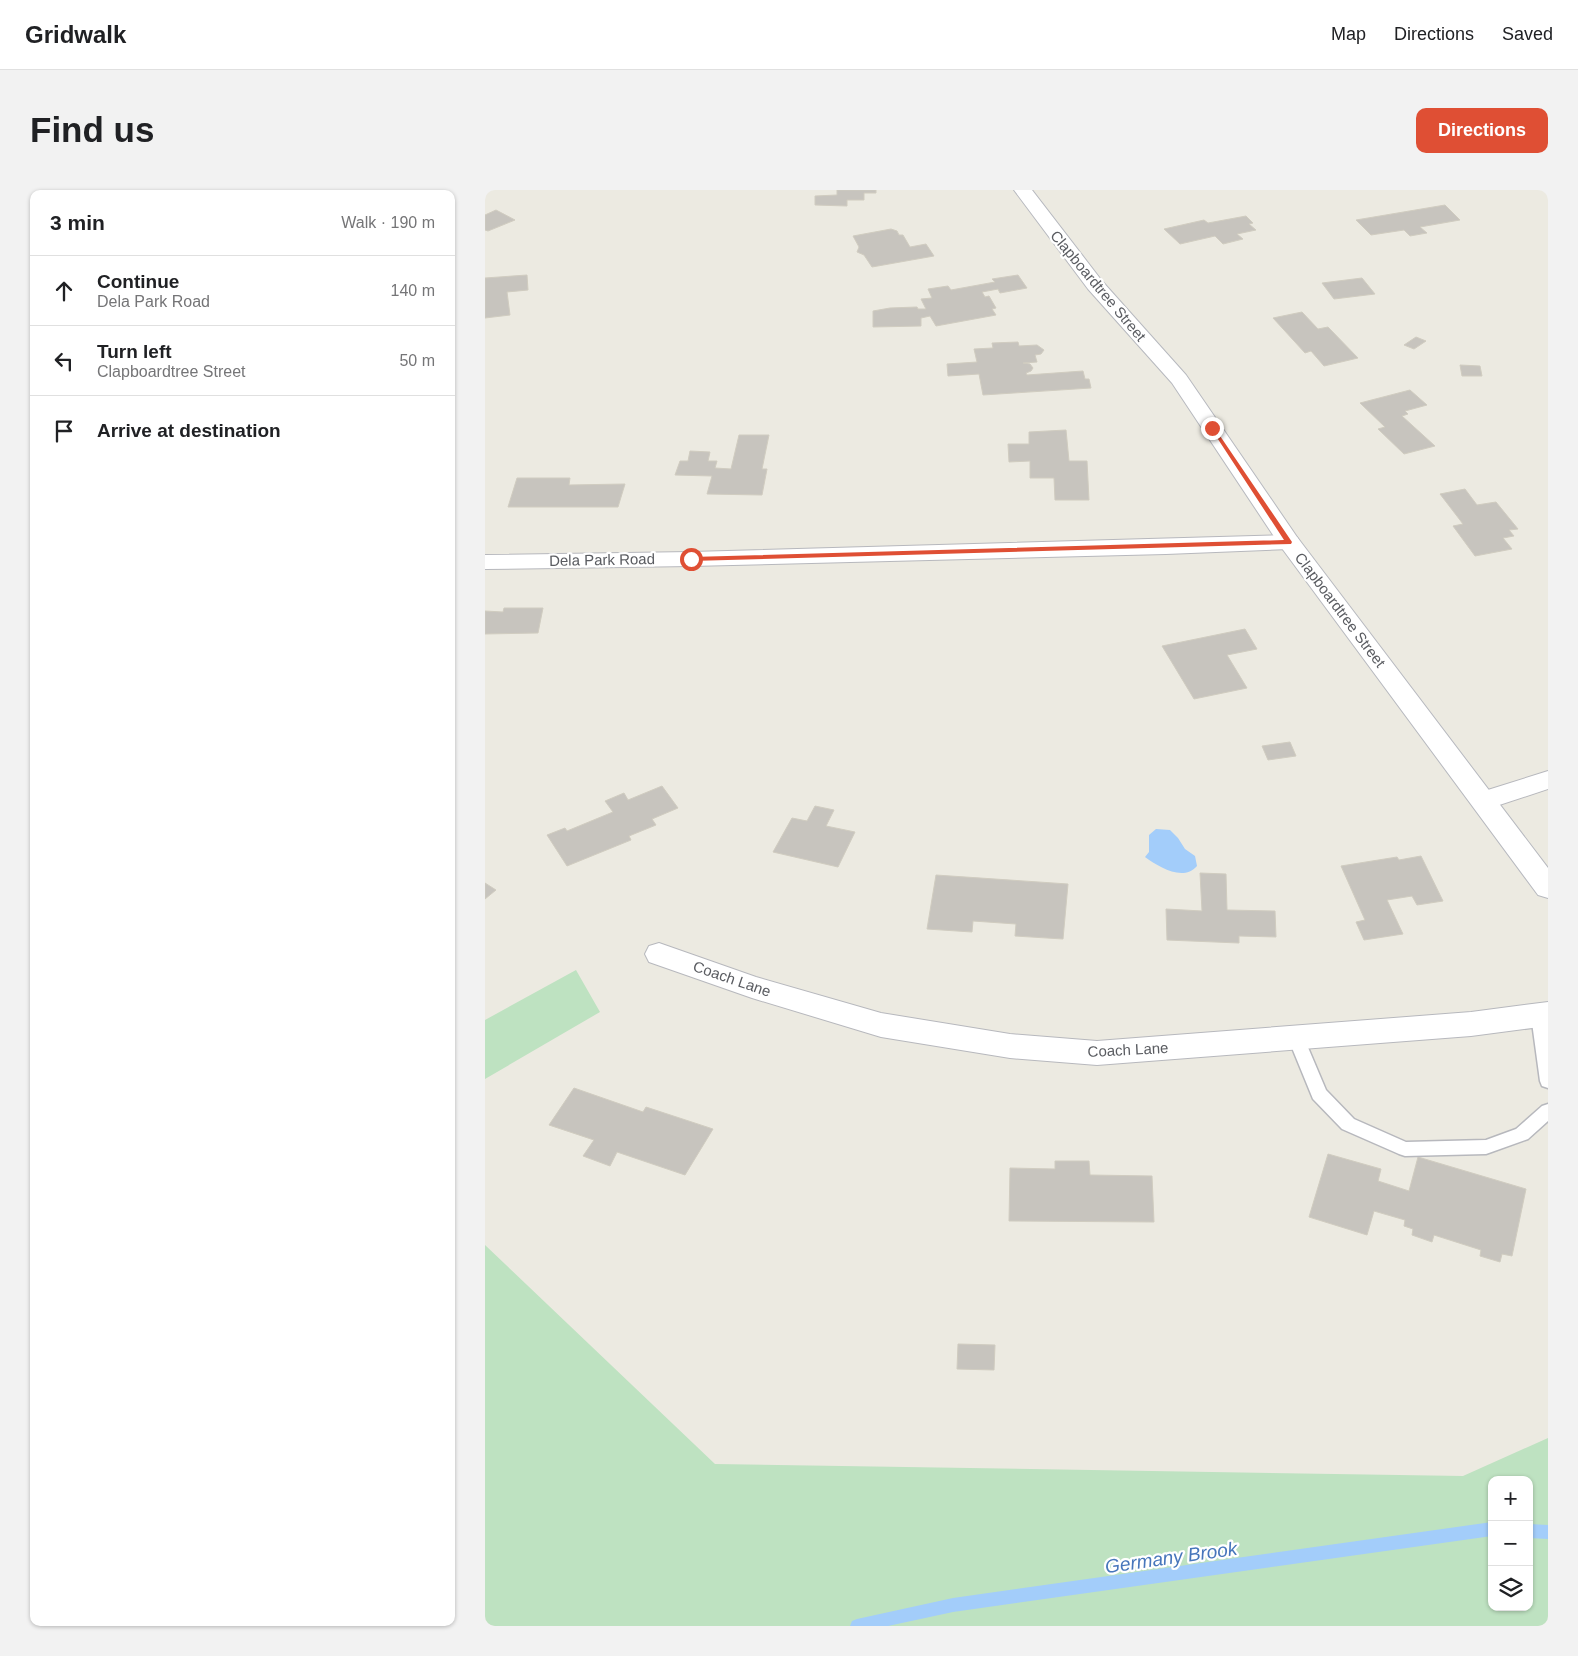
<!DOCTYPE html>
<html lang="en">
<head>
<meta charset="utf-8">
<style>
  :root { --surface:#fff; --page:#f2f2f2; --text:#202124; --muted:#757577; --line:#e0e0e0; --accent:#df4f34 }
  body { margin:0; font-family:Helvetica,sans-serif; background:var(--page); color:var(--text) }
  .controls { position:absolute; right:15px; bottom:15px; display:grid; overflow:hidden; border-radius:10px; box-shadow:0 1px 4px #0004 }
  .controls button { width:45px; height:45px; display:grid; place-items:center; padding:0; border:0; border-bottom:1px solid var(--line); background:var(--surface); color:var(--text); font:25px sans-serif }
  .stop { position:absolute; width:15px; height:15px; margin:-11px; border:4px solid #df4f34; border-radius:50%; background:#fff }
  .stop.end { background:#df4f34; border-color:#fff; box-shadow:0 1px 5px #0008 }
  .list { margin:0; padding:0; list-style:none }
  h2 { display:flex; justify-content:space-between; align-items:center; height:65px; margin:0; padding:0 20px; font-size:21px }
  h2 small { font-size:16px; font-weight:400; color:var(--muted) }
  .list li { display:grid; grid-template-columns:32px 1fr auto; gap:15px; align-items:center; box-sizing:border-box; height:70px; padding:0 20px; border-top:1px solid var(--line) }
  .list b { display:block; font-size:19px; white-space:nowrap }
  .list p { margin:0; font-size:16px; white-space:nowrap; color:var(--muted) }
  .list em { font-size:16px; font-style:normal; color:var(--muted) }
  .icon { flex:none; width:28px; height:28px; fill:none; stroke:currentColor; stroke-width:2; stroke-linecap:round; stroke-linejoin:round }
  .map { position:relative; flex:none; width:1063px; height:1436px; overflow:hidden; border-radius:10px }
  header { display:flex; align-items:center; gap:30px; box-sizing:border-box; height:70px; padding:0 25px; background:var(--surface); border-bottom:1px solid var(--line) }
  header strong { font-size:24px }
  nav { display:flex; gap:28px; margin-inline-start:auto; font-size:18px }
  .intro { display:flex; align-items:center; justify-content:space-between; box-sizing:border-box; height:120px; padding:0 30px }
  h1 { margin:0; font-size:35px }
  .button { padding:12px 22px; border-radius:10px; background:var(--accent); color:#fff; font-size:18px; font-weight:700 }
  main { display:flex; gap:30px; padding:0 30px }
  aside { flex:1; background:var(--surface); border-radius:10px; box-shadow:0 1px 4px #0004 }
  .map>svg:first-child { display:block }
  .green { fill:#bee2c1; fill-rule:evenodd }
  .water { fill:#a3cdfa }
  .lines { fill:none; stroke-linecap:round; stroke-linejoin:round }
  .stream { fill:#a3cdfa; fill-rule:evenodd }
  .building { fill:#c7c4be; stroke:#d0ccc0 }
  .lane-casing { stroke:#b7b8bd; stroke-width:3 }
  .street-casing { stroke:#b7b8bd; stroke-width:2 }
  .secondary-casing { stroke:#b7b9bf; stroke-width:2 }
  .lane { fill:#fff; fill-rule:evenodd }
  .street { fill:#fff; fill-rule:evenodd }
  .secondary { fill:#fff; fill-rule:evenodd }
  .route { fill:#df4f34 }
  .labels { text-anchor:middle; stroke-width:4.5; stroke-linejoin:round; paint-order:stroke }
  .street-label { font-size:15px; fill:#5a5c61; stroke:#fff }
  .near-water-label { font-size:19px; font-style:italic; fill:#4776bb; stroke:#fff }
</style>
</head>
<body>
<header>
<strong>Gridwalk</strong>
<nav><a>Map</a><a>Directions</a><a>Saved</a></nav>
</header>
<div class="intro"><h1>Find us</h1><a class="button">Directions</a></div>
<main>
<aside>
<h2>3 min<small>Walk · 190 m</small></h2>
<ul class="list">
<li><svg class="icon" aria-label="ahead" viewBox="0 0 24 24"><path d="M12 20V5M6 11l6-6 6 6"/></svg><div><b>Continue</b><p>Dela Park Road</p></div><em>140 m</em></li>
<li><svg class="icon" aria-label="left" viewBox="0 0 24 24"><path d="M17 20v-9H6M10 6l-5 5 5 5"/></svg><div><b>Turn left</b><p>Clapboardtree Street</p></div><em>50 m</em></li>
<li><svg class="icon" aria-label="arrive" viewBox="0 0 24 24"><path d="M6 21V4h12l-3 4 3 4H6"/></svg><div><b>Arrive at destination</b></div></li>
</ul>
</aside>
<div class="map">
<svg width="1063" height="1436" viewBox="0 0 1063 1436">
  <rect width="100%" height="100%" fill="#eceae1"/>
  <path class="green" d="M91 780 115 822 0 889V830Z
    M0 1055 230 1274 978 1286 1063 1248V1436H0ZM1007 1290H1044V1417H1007Z"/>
  <path class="water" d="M671 639 685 640 693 648 700 659 710 666 712 676C698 692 674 677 660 667L664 662V645Z"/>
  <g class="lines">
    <path class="stream" d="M1007 1332V1346L468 1422 403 1436H365L367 1431 372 1429 468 1408Z
      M1044 1334 1063 1335V1349L1044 1348Z"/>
  </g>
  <path class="building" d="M352 0H391V3H379V10H362V16L330 15V6L352 5Z
    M960 15 975 30 935 37 942 43 925 46 919 40 886 45 871 30Z
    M11 20 30 30 3 41 0 40V25Z
    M761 26 768 33 764 34 771 40 752 44 758 49 738 54 730 46 695 54 679 39 719 30 723 33Z
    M406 39 412 41 414 45H418L425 57 441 54 449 66 387 77 379 65 372 62 374 57 368 46Z
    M42 85 43 100 22 102 25 125 0 128V88Z
    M533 85 542 98 515 103 513 99 497 102 500 107 504 106 511 118 507 119 511 125 451 136 445 126 436 128V136L388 137V121L405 118 432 117 433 119H441L436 109 447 108 443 99 463 96 466 100 510 92 507 89Z
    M877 88 890 104 849 109 837 93Z
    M817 122 833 139 843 137 873 168 839 176 826 161 820 163 788 128Z
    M931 147 941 151 929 159 919 155Z
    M533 152 534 156 552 155 559 160 556 164 550 165 552 172 538 173 545 174 548 178 546 181 541 183 542 185 598 181 600 189H604L606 198 498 205 494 184 463 186 462 174 492 172 489 159 508 158 507 153Z
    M975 175 995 176 997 186H977Z
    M925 200 942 215 920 221 923 224 917 226 950 256 919 264 893 239 900 237 875 213Z
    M581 240 584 271H602L604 310H570L569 288H545V271L524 272 523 254H544V242Z
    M254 245H284L277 279H282L277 305 222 304 227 286 190 285 195 271H203L205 261 225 262 223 271H232L230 278 246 279Z
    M32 288H85L84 295 140 294 133 317H23Z
    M980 299 992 315 1011 312 1033 339 1024 340 1029 346 1018 348 1027 359 990 366 968 336 978 334 955 304Z
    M19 418H58L53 443 0 444V421L18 422Z
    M760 439 772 459 742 465 762 498 709 509 677 456Z
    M805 552 811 566 783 570 777 556Z
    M177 596 193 618 167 629 171 635 144 646 146 650 82 676 62 645 80 638 82 641 128 622 120 611 139 603 143 610Z
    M330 616 349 620 341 636 370 642 353 677 288 662 307 628 322 631Z
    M936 666 958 711 932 715 927 706 902 710 918 744 879 750 871 732 880 730 856 676 912 667 914 670Z
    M715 683 741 684 742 720 790 721 791 747 754 746V753L682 750 681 719 717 721Z
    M451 685 583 694 578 749 530 746 531 734 488 731 487 742 442 739Z
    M0 693 11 700 0 709Z
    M89 898 158 922 161 917 228 939 200 985 132 962 125 976 98 966 109 950 64 935Z
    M843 964 896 979 893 991 924 1001 933 967 1041 999 1027 1066 1017 1064 1015 1072 995 1066 996 1060 949 1045 947 1052 927 1045 928 1039 919 1036 920 1030 889 1021 882 1045 824 1027Z
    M570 971H604L605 985 667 986 669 1032 524 1031 525 978 570 979Z
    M473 1154 510 1155 509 1180 472 1179Z"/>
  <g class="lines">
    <g class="lane-casing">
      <path id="lane" d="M1054 819 1060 821 1063 833V898L1057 896 1055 891 1046 825 1048 821Z
        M811 842 817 843 819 848 841 900 869 929 921 952 1001 950 1031 939 1057 916 1063 914V931L1043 949 1001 964 920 966 914 964 857 939 828 909 803 848 805 843Z"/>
    </g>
    <g class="street-casing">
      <path id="street" d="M804 345 812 347 815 352 812 357 804 359 681 364 206 376 0 379V365L206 362Z
        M1063 581V599L999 620 990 618 986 611 990 604Z
        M174 753 271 787 396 823 525 844 612 851 986 822 1063 812V836L986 846 612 875 525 868 396 847 267 808 164 772 160 764 164 756Z"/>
    </g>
    <g class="secondary-casing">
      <path id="secondary" d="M529 0H547L617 91 701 185 812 347 1063 678V708L1053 705 796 357 687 193 603 99Z"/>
    </g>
    <use href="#lane" class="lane"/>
    <use href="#street" class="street"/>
    <use href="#secondary" class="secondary"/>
  </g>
  <path class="route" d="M725 237H729L807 352 806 354 206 371 203 369 206 367 799 350Z"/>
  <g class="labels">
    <g class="street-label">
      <text transform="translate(613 96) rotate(50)" y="5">Clapboardtree Street</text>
      <text transform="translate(117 370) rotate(-1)" y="5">Dela Park Road</text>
      <text transform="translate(855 420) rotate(53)" y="5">Clapboardtree Street</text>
      <text transform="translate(247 789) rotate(19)" y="5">Coach Lane</text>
      <text transform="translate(643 860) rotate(-3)" y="5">Coach Lane</text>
    </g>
    <g class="near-water-label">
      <text transform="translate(686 1367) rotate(-8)" y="7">Germany Brook</text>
    </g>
  </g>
</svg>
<div class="controls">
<button>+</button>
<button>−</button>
<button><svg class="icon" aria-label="layers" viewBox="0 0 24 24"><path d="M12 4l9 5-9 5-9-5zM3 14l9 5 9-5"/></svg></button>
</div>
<div class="stop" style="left:206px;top:369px"></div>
<div class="stop end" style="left:727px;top:238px"></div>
</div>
</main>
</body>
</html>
